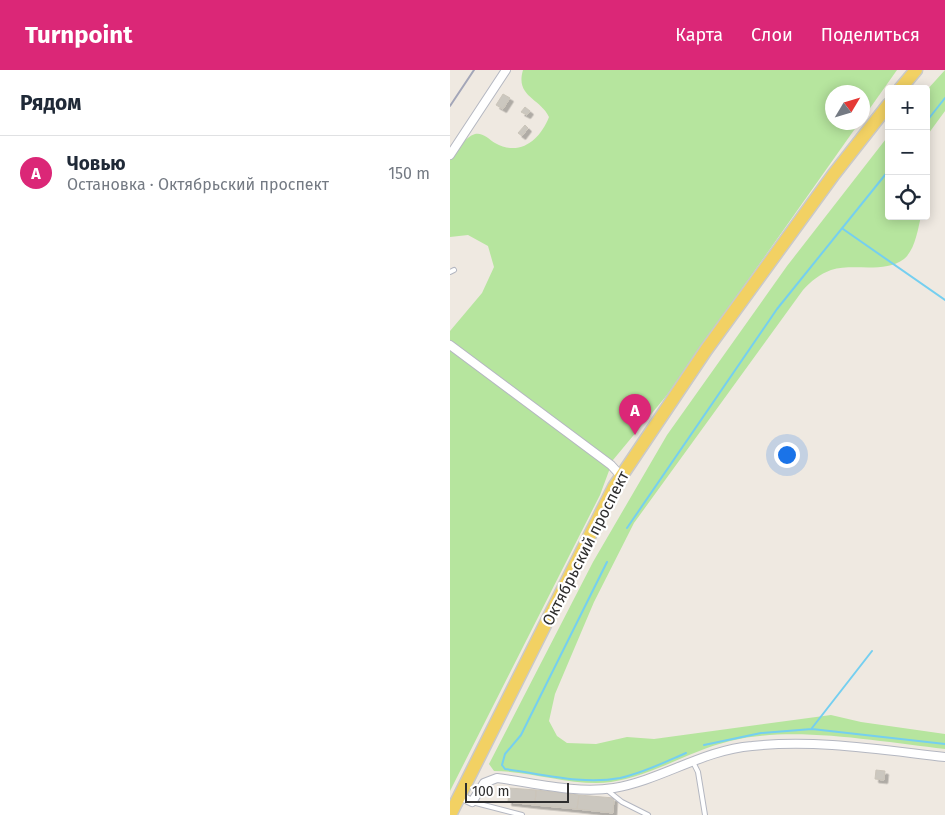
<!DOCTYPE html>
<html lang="ru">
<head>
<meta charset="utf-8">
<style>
  :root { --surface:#fff; --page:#f2f2f3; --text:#1f2937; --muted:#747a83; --line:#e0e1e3; --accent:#db2777 }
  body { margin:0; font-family:"Fira Sans",sans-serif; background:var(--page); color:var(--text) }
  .controls { position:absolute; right:15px; top:15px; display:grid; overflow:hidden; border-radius:5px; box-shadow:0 2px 12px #0003 }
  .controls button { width:45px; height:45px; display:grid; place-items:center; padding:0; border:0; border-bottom:1px solid var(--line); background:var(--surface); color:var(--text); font:25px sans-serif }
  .compass { position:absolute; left:375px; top:15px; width:45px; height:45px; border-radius:50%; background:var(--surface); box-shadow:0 2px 12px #0003; rotate:52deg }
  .scale { position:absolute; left:15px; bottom:12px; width:104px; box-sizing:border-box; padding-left:5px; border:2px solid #2e2e2e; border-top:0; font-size:14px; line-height:18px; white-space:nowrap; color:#2e2e2e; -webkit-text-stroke:4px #fff; paint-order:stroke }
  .you { position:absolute; left:336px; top:384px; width:18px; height:18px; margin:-12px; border:4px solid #fff; border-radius:50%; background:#1a73e8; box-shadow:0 0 0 8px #1a73e833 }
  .badge { display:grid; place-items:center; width:32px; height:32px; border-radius:50%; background:var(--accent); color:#fff; font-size:16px; font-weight:700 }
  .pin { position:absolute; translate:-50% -41px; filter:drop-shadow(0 1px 2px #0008) }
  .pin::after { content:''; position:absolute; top:26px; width:18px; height:15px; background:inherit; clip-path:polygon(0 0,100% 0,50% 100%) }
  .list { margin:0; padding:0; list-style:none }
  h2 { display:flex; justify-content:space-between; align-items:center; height:65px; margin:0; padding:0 20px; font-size:21px }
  h2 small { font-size:16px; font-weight:400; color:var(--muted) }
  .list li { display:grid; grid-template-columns:32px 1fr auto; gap:15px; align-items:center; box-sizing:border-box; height:75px; padding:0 20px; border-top:1px solid var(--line) }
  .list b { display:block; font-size:19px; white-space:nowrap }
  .list p { margin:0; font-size:16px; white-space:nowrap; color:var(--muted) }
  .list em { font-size:16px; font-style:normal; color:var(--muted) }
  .icon { flex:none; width:28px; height:28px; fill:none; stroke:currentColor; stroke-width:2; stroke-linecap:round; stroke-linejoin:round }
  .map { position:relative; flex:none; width:495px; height:745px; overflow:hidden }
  header { display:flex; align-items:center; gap:30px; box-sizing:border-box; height:70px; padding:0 25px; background:var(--accent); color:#fff }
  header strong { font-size:24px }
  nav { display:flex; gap:28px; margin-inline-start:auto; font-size:18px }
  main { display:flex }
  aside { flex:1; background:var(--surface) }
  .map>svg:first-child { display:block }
  .green { fill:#b6e59e }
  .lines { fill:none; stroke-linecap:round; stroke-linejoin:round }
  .stream { stroke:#75cff0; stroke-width:2 }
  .building { fill:#cbc7bf; stroke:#cbc5ba; filter:url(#shadow) }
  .service-casing { stroke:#b4b7c1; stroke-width:6 }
  .minor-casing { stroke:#b4b7c1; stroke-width:10 }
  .primary-casing { stroke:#c9c9c9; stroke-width:15 }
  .service { stroke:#fff; stroke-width:4 }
  .minor { stroke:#fff; stroke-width:8 }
  .primary { stroke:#f2d163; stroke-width:12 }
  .rail { stroke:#a3a6b8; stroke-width:2 }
  .labels { text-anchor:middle; stroke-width:4.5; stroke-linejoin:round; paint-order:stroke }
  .street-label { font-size:16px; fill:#2e2e2e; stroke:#fff }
</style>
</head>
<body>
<header>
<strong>Turnpoint</strong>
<nav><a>Карта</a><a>Слои</a><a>Поделиться</a></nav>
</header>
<main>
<aside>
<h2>Рядом<small></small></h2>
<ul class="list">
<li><span class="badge">A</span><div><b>Човью</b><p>Остановка · Октябрьский проспект</p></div><em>150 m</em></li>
</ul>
</aside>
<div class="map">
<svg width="495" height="745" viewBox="0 0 495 745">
  <defs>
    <filter id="shadow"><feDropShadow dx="3.5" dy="3.5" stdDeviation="0" flood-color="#0004"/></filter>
  </defs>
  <rect width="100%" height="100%" fill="#efe9e1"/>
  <path class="green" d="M73 0H447L413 48 412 22H382V52L409 53 217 325 163 390 150 425 0 721V261L32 223 44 197 38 176 18 165 0 167V88C7 80 15 67 25 64 32 62 39 69 45 73 70 87 90 70 99 47 90 28 65 27 73 0Z
    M495 0V41L476 67V21Z
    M439 65V146H471C468 159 465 180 454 189 434 204 404 193 381 200 370 204 361 211 353 220L184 453 144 532 105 624 99 651 107 666 117 673 146 674 177 667 204 669 381 645 411 652 495 664V679C429 672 344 655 280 671 239 681 202 706 161 712 126 717 80 701 44 701L39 694 143 492 217 365 337 196Z"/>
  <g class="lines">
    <path class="stream" d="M476 52 495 28
      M393 159 495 230
      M177 458 327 239 439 100
      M157 492 71 665 55 684 52 695 55 699C92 704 133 715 170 708 193 703 215 692 236 683
      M362 658 422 581
      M254 675 311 663 362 659 495 674"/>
  </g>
  <path class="building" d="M53 24 60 28 53 39 46 35Z
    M75 37 80 41 77 45 71 42Z
    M75 55 78 58 72 66 68 63Z
    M426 700 435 701 434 710 425 709Z
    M59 718 86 720 85 735 58 732Z
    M86 720 129 725 127 739 85 735Z
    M129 725 164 728 163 743 127 739Z"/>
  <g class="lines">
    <g class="service-casing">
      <path id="service" d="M0 202 4 200
        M243 692 248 702 255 745
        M157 720 172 732 198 745
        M22 732 72 745"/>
    </g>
    <g class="minor-casing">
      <path id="minor" d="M0 85 56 0
        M0 275 161 395 171 406
        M10 726 22 732 34 713 47 708C85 713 126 724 164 718 211 710 253 680 302 676 366 669 432 680 495 687"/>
    </g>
    <g class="primary-casing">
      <path id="primary" d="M450 19 466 0
        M0 745 164 417 256 280 384 104 439 34"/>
    </g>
    <use href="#service" class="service"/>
    <use href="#minor" class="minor"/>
    <use href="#primary" class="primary"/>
    <path class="rail" d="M0 36 24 0"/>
  </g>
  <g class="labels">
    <g class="street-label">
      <text transform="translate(135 478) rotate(-63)" y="6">Октябрьский проспект</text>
    </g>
  </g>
</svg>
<div class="controls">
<button>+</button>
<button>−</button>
<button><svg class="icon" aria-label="locate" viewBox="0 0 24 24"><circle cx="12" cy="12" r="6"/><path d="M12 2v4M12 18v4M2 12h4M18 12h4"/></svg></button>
</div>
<svg class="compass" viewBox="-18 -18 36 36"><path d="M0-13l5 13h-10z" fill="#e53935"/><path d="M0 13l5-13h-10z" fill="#747a83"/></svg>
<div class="scale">100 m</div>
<div class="you"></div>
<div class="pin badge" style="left:185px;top:365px">A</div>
</div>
</main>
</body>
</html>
